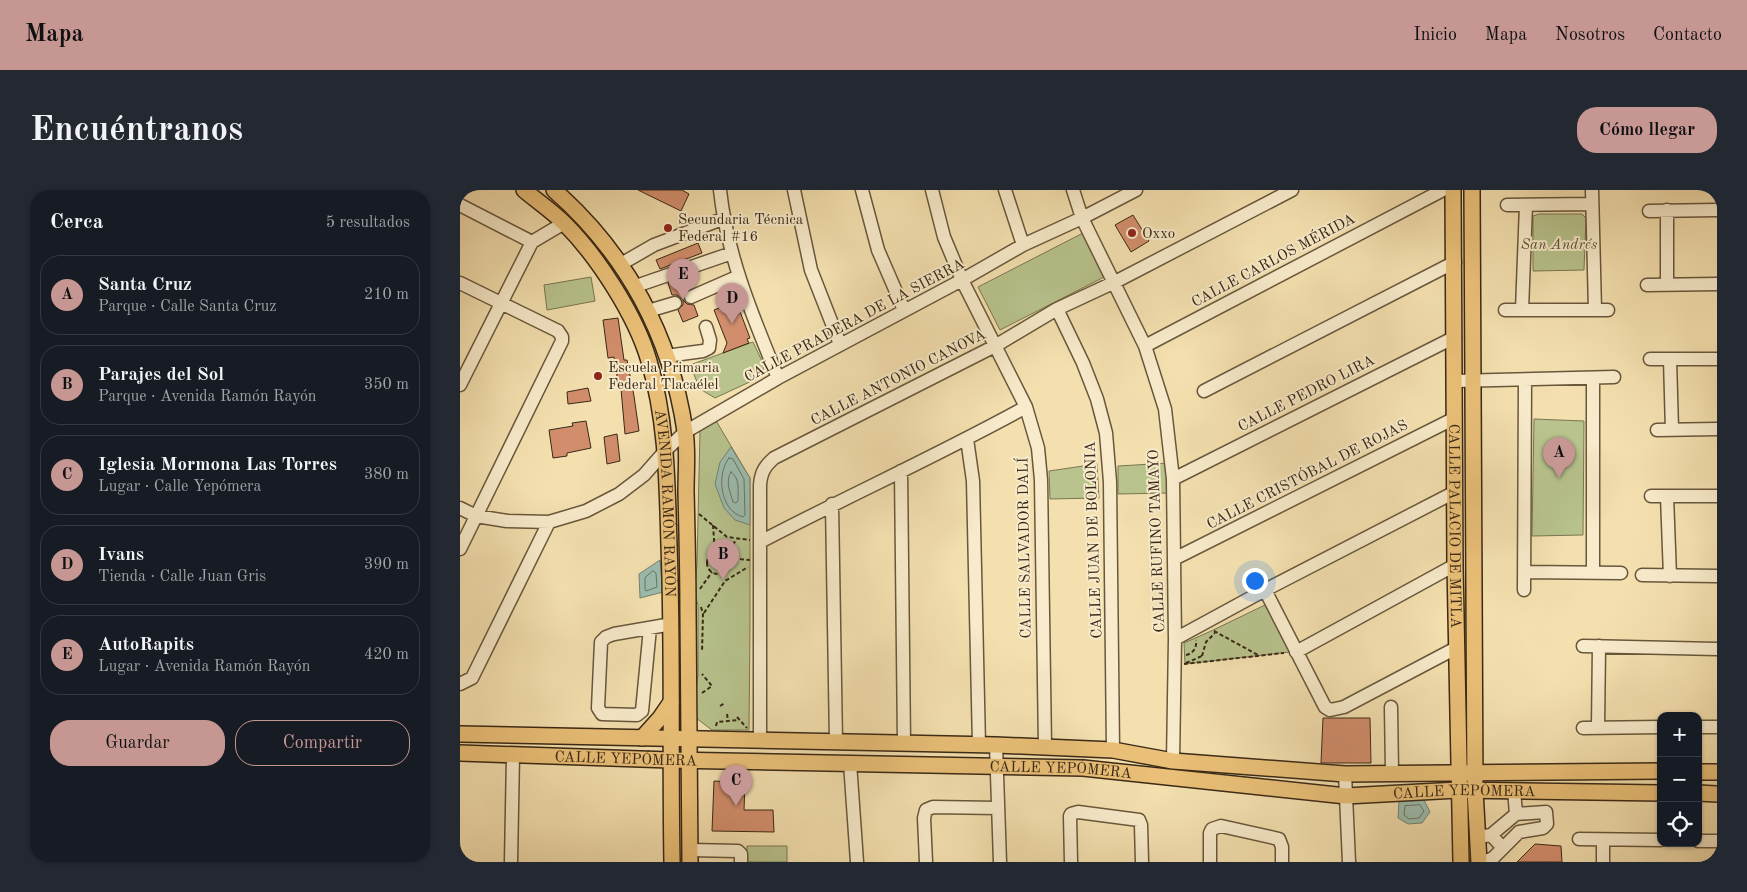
<!DOCTYPE html>
<html lang="es">
<head>
<meta charset="utf-8">
<style>
  :root { --surface:#171b24; --page:#242831; --text:#f1f3f6; --muted:#9ea1a6; --line:#363941; --accent:#c59692 }
  body { margin:0; font-family:"Old Standard TT",serif; background:var(--page); color:var(--text) }
  .controls { position:absolute; right:15px; bottom:15px; display:grid; overflow:hidden; border-radius:10px; box-shadow:0 1px 4px #0004 }
  .controls button { width:45px; height:45px; display:grid; place-items:center; padding:0; border:0; border-bottom:1px solid var(--line); background:var(--surface); color:var(--text); font:25px sans-serif }
  .you { position:absolute; left:794px; top:390px; width:18px; height:18px; margin:-12px; border:4px solid #fff; border-radius:50%; background:#1a73e8; box-shadow:0 0 0 8px #1a73e833 }
  .badge { display:grid; place-items:center; width:32px; height:32px; border-radius:50%; background:var(--accent); color:#111; font-size:16px; font-weight:700 }
  .pin { position:absolute; translate:-50% -41px; filter:drop-shadow(0 1px 2px #0008) }
  .pin::after { content:''; position:absolute; top:26px; width:18px; height:15px; background:inherit; clip-path:polygon(0 0,100% 0,50% 100%) }
  .list { margin:0; padding:0; list-style:none }
  h2 { display:flex; justify-content:space-between; align-items:center; height:65px; margin:0; padding:0 20px; font-size:21px }
  h2 small { font-size:16px; font-weight:400; color:var(--muted) }
  .list li { display:grid; grid-template-columns:32px 1fr auto; gap:15px; align-items:center; box-sizing:border-box; height:80px; margin:0 10px 10px; padding:0 10px; border:1px solid var(--line); border-radius:20px }
  .list b { display:block; font-size:19px; white-space:nowrap }
  .list p { margin:0; font-size:16px; white-space:nowrap; color:var(--muted) }
  .list em { font-size:16px; font-style:normal; color:var(--muted) }
  .actions { display:flex; gap:10px; padding:15px 20px }
  .actions a { flex:1; padding:11px 0; border:1px solid var(--accent); border-radius:20px; text-align:center; font-size:18px; color:var(--accent) }
  .actions .main { background:var(--accent); color:#111 }
  .icon { flex:none; width:28px; height:28px; fill:none; stroke:currentColor; stroke-width:2; stroke-linecap:round; stroke-linejoin:round }
  .map { position:relative; flex:none; width:1257px; height:672px; overflow:hidden; border-radius:20px }
  header { display:flex; align-items:center; gap:30px; box-sizing:border-box; height:70px; padding:0 25px; background:var(--accent); color:#111 }
  header strong { font-size:24px }
  nav { display:flex; gap:28px; margin-inline-start:auto; font-size:18px }
  .intro { display:flex; align-items:center; justify-content:space-between; box-sizing:border-box; height:120px; padding:0 30px }
  h1 { margin:0; font-size:35px }
  .button { padding:12px 22px; border-radius:20px; background:var(--accent); color:#111; font-size:18px; font-weight:700 }
  main { display:flex; gap:30px; padding:0 30px }
  aside { flex:1; background:var(--surface); border-radius:20px; box-shadow:0 1px 4px #0004 }
  .map>svg:first-child { display:block }
  .green { fill:#b8c38d; stroke:#797652 }
  .water { fill:#9cbdaf; stroke:#758272 }
  .lines { fill:none; stroke-linecap:round; stroke-linejoin:round }
  .shore { stroke:#6b7362; stroke-width:1 }
  .building { fill:#d28e6c; stroke:#3a2916 }
  .minor-casing { stroke:#68573c; stroke-width:15 }
  .major-casing { stroke:#3a2916; stroke-width:18 }
  .path { stroke:#3a2916; stroke-width:2; stroke-dasharray:4 2.5; stroke-linecap:butt }
  .minor { stroke:#f8ebcb; stroke-width:12 }
  .major { stroke:#eac078; stroke-width:15 }
  .poi-dot { fill:#8f2418; stroke:#f8ebcb; stroke-width:2 }
  .labels { text-anchor:middle; stroke-width:4; stroke-linejoin:round; paint-order:stroke }
  .poi-label { font-size:15px; fill:#3a2916; stroke:#f8ebcb; text-anchor:start }
  .park-label { font-size:15px; font-style:italic; fill:#5a5034; stroke:#f8ebcb }
  .street-label { font-size:15px; fill:#3a2916; stroke:#f8ebcb }
</style>
</head>
<body>
<header>
<strong>Mapa</strong>
<nav><a>Inicio</a><a>Mapa</a><a>Nosotros</a><a>Contacto</a></nav>
</header>
<div class="intro"><h1>Encuéntranos</h1><a class="button">Cómo llegar</a></div>
<main>
<aside>
<h2>Cerca<small>5 resultados</small></h2>
<ul class="list">
<li><span class="badge">A</span><div><b>Santa Cruz</b><p>Parque · Calle Santa Cruz</p></div><em>210 m</em></li>
<li><span class="badge">B</span><div><b>Parajes del Sol</b><p>Parque · Avenida Ramón Rayón</p></div><em>350 m</em></li>
<li><span class="badge">C</span><div><b>Iglesia Mormona Las Torres</b><p>Lugar · Calle Yepómera</p></div><em>380 m</em></li>
<li><span class="badge">D</span><div><b>Ivans</b><p>Tienda · Calle Juan Gris</p></div><em>390 m</em></li>
<li><span class="badge">E</span><div><b>AutoRapits</b><p>Lugar · Avenida Ramón Rayón</p></div><em>420 m</em></li>
</ul>
<div class="actions"><a class="main">Guardar</a><a>Compartir</a></div>
</aside>
<div class="map">
<svg width="1257" height="672" viewBox="0 0 1257 672">
  <rect width="100%" height="100%" fill="#f4e0af"/>
  <filter id="stains"><feTurbulence type="fractalNoise" baseFrequency=".004" numOctaves="4"/><feColorMatrix values="0 0 0 0 .2 0 0 0 0 .09 0 0 0 0 .02 0 0 0 .5 -.17"/></filter>
  <radialGradient id="worn" r=".72"><stop offset=".6" stop-color="#630" stop-opacity="0"/><stop offset="1" stop-color="#630" stop-opacity=".3"/></radialGradient>
  <path class="green" d="M1079 24H1122L1126 28 1124 80 1073 81V26Z
    M623 43 646 86 540 140 518 97Z
    M131 87 135 111 87 120 84 95Z
    M293 152 303 173 304 180 296 189 255 208 240 199 230 175Z
    M255 229 290 288V435L289 540H252L236 528 233 513 238 486V415L234 403 237 374 240 242 247 232Z
    M1074 229 1124 231 1123 345 1072 346Z
    M709 273 710 303 658 304V276Z
    M637 274 639 308 590 309 589 281Z
    M805 415 830 462 725 474 724 453 749 442Z
    M287 656H327V672H287Z"/>
  <path class="water" d="M271 257 290 288V335L275 330 264 318 255 294 260 272Z
    M200 370 203 402 180 408 179 384Z
    M964 610 970 622 962 633 948 634 938 628 939 611Z"/>
  <g class="lines">
    <path class="shore" d="M269 268 273 269 284 289 285 325 283 327C260 321 256 284 269 268Z
      M271 282C280 288 278 300 278 311L276 313 273 312C270 301 265 292 271 282Z
      M193 381 196 383 197 397 186 401 185 399V388Z
      M960 615 964 621 959 628 949 629 944 625 945 616Z"/>
  </g>
  <path class="building" d="M178 0H222L229 4 221 21Z
    M673 25 689 51 671 62 655 35Z
    M238 53 242 63 200 79 196 70Z
    M230 86 232 91 226 94 228 99 224 103 223 110 227 114 234 115 238 126 223 132 218 120 223 115V110L217 105H212L208 93Z
    M276 111 290 148 287 149 289 153 263 163 267 153 254 120Z
    M158 128 164 170H167L174 206 179 241 165 244 161 199H159L154 167 148 168 143 130Z
    M128 198 131 211 108 214 107 202Z
    M126 231 131 258 107 263V266L93 268 89 240 113 236 112 233Z
    M157 244 160 271 147 274 144 247Z
    M863 528H910L911 573H861Z
    M254 591 285 593 284 620H313L314 642 252 641Z
    M1075 654 1101 656 1102 672H1057Z"/>
  <g class="lines">
    <g class="minor-casing">
      <path id="minor" d="M260 0C267 66 293 127 318 188
        M334 0 351 80 380 154
        M402 0 418 60 444 120
        M472 0 484 47 502 90 566 217 578 258 581 290 585 557
        M545 0 563 55
        M613 0 622 28 685 156 705 219 713 289 715 449 713 571
        M1132 0 1135 120
        M0 15 72 52
        M1047 15 1132 14
        M1189 21 1257 20
        M161 74 194 55 265 28
        M0 93 98 141 102 147V151L0 359
        M1207 94V20
        M1187 95 1257 94
        M176 96 272 63
        M231 107 279 86
        M597 119 623 173 637 209 646 243 650 292 653 560
        M1045 120H1148
        M1062 120 1066 15
        M188 121 215 113
        M685 156 983 0
        M206 166 243 161 249 158 250 150 246 137
        M1190 169H1257
        M1210 169 1212 240
        M995 191 1154 187
        M0 195 72 52 104 33
        M744 201 995 72
        M1197 240 1257 239
        M507 249 513 291 519 555
        M441 281 444 553
        M713 289 995 147
        M1191 306H1257
        M1207 306 1210 386
        M372 314 376 552
        M0 318 16 326 47 331 89 332 126 321 159 304 184 285 206 260 225 242 318 188 502 90 563 55 622 28 676 0
        M300 352C388 306 479 265 566 217
        M714 369 995 228
        M1064 382 1161 383
        M1133 382V188
        M1182 385 1257 386
        M805 400 865 517 870 520 884 517 996 458
        M1064 400 1065 190
        M190 438 182 521 177 525 142 524 138 518 141 452 146 447 154 444 212 434
        M715 449 805 400 995 302
        M1123 456 1257 459
        M836 462 995 375
        M0 494 12 488 89 332
        M931 517 932 583
        M1238 537H1257
        M1123 538 1201 537
        M1138 538 1139 456
        M300 551V295C301 282 305 276 314 268L535 156 597 119 655 92 832 0
        M536 555 540 672
        M390 573 397 672
        M885 584 889 672
        M1031 645 1043 658 1059 642 1083 638 1087 634 1086 622 1056 624
        M1025 646 1031 645 1056 624 1054 600
        M1119 649 1201 650
        M1238 651H1257
        M230 660 278 661 281 664V672
        M51 672 53 565
        M466 672 464 628 466 620 473 617 537 618
        M611 672 610 626 611 624 618 622 679 630 681 635 682 672
        M750 672V643L752 639 761 636 819 649 822 657V672
        M1024 672 1033 668 1043 658
        M1143 672V650"/>
    </g>
    <g class="major-casing">
      <g id="major">
        <path id="s1" d="M64 0C77 11 92 21 105 34 138 67 176 126 189 171 207 232 207 292 209 355 213 460 210 566 212 672"/>
        <path d="M94 0C166 63 211 146 225 241 228 260 226 281 226 301 227 342 228 382 228 422 229 506 230 589 230 672"/>
        <path id="s2" d="M993 0 995 375 1001 672"/>
        <path d="M1012 0 1015 600 1019 672"/>
        <path d="M0 544 536 555 653 560 713 571 885 584 1201 581"/>
        <path d="M182 548 200 528 211 512"/>
        <path id="s3" d="M0 563 210 570 623 578 886 606 998 600 1201 603"/>
        <path d="M1238 582H1257"/>
        <path d="M1238 603 1257 604"/>
      </g>
    </g>
    <path class="path" d="M239 324 267 347 290 350
      M253 335 255 363
      M247 373a11 11 0 1 1 22 0a11 11 0 1 1-22 0Z
      M265 365 277 349
      M267 368 290 370
      M240 399 252 382
      M241 417 243 424 242 462
      M244 423 265 391 288 377
      M754 441 798 465
      M726 465C734 463 737 457 736 450
      M742 466 746 452 755 443
      M726 473 742 466
      M724 474 824 463
      M242 503 252 496 242 484
      M260 516 265 513
      M267 524 268 531
      M277 527 287 538
      M256 536 257 532 279 530"/>
    <use href="#minor" class="minor"/>
    <use href="#major" class="major"/>
  </g>
  <g class="poi-dot">
    <circle cx="208" cy="38" r="5"/>
    <circle cx="672" cy="43" r="5"/>
    <circle cx="138" cy="186" r="5"/>
  </g>
  <g class="labels">
    <g class="poi-label">
      <text x="218" y="34">Secundaria Técnica<tspan x="218" dy="17">Federal #16</tspan></text>
      <text x="682" y="48">Oxxo</text>
      <text x="148" y="182">Escuela Primaria<tspan x="148" dy="17">Federal Tlacaélel</tspan></text>
    </g>
    <g class="park-label">
      <text x="1099" y="59">San Andrés</text>
    </g>
    <g class="street-label">
      <text transform="translate(813 70) rotate(-28)" y="5">CALLE CARLOS MÉRIDA</text>
      <text transform="translate(394 130) rotate(-28)" y="5">CALLE PRADERA DE LA SIERRA</text>
      <text transform="translate(438 187) rotate(-27)" y="5">CALLE ANTONIO CANOVA</text>
      <text transform="translate(846 203) rotate(-27)" y="5">CALLE PEDRO LIRA</text>
      <text transform="translate(847 284) rotate(-27)" y="5">CALLE CRISTÓBAL DE ROJAS</text>
      <text dy="5" stroke="none"><textPath href="#s1" startOffset="359">AVENIDA RAMÓN RAYÓN</textPath></text>
      <text dy="5" stroke="none"><textPath href="#s2" startOffset="336">CALLE PALACIO DE MITLA</textPath></text>
      <text transform="translate(633 350) rotate(-92)" y="5">CALLE JUAN DE BOLONIA</text>
      <text transform="translate(696 351) rotate(-92)" y="5">CALLE RUFINO TAMAYO</text>
      <text transform="translate(564 358) rotate(-91)" y="5">CALLE SALVADOR DALÍ</text>
      <text dy="5" stroke="none"><textPath href="#s3" startOffset="166">CALLE YEPÓMERA</textPath></text>
      <text dy="5" stroke="none"><textPath href="#s3" startOffset="601">CALLE YEPÓMERA</textPath></text>
      <text dy="5" stroke="none"><textPath href="#s3" startOffset="1006">CALLE YEPÓMERA</textPath></text>
    </g>
  </g>
  <rect width="100%" height="100%" filter="url(#stains)"/>
  <rect width="100%" height="100%" fill="url(#worn)"/>
</svg>
<div class="controls">
<button>+</button>
<button>−</button>
<button><svg class="icon" aria-label="locate" viewBox="0 0 24 24"><circle cx="12" cy="12" r="6"/><path d="M12 2v4M12 18v4M2 12h4M18 12h4"/></svg></button>
</div>
<div class="you"></div>
<div class="pin badge" style="left:1099px;top:288px">A</div>
<div class="pin badge" style="left:263px;top:390px">B</div>
<div class="pin badge" style="left:276px;top:616px">C</div>
<div class="pin badge" style="left:272px;top:134px">D</div>
<div class="pin badge" style="left:223px;top:110px">E</div>
</div>
</main>
</body>
</html>
